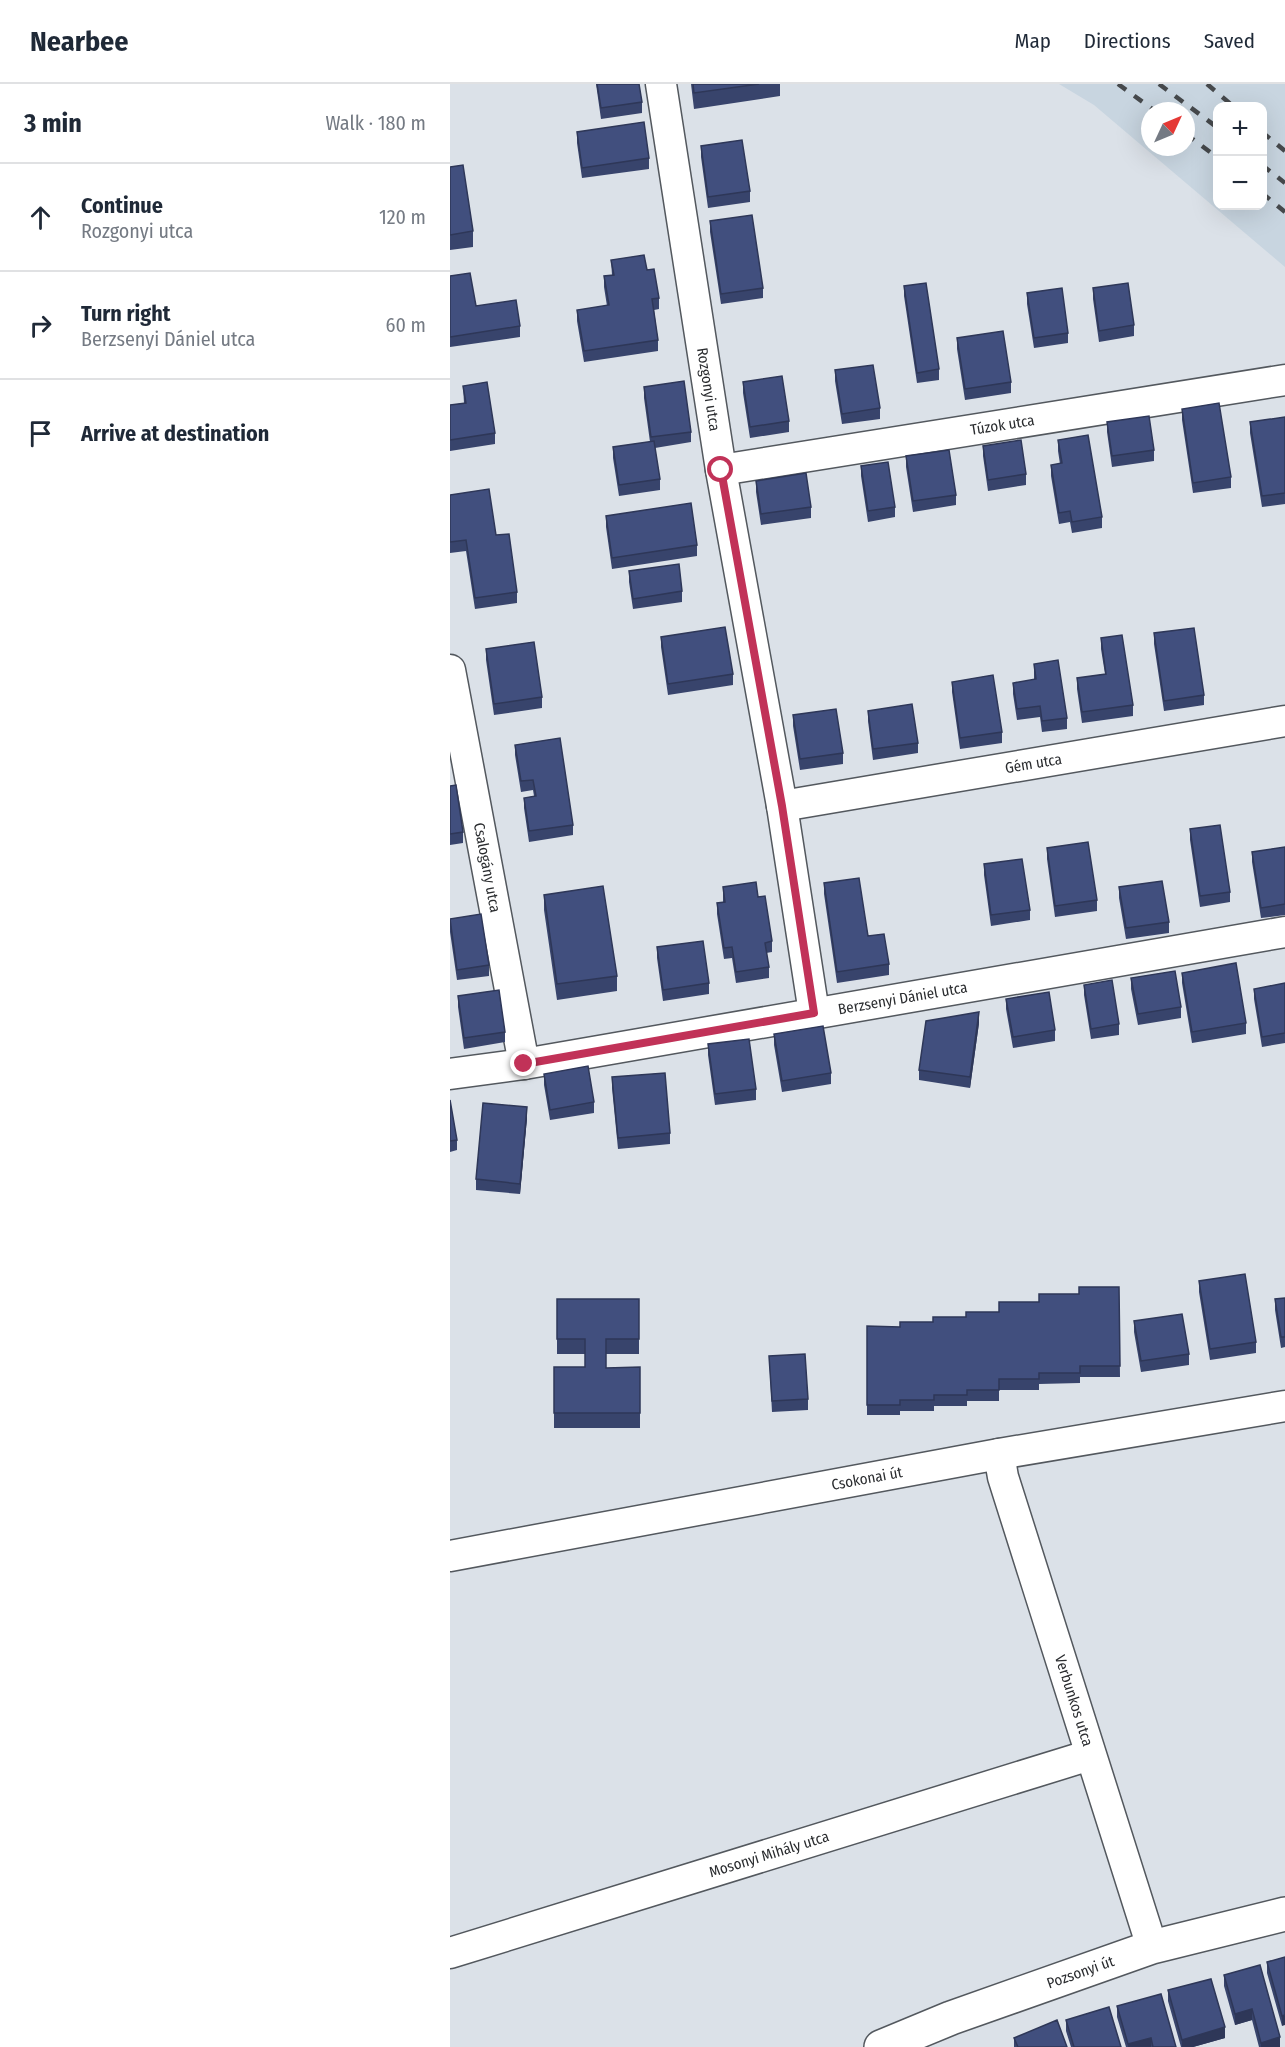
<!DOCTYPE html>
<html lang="en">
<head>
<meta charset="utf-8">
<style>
  :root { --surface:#fff; --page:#f6f6f7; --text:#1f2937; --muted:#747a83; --line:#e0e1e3 }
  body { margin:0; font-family:"Fira Sans Condensed",sans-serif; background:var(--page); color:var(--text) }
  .controls { position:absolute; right:18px; top:18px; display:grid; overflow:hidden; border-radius:12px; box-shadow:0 6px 24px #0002 }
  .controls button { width:54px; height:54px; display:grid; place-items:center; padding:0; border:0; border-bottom:2px solid var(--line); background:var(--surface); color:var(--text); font:30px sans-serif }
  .compass { position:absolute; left:691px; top:18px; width:54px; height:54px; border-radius:50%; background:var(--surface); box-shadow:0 6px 24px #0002; rotate:46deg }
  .stop { position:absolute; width:18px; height:18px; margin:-14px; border:4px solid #c13258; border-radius:50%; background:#fff }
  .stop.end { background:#c13258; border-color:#fff; box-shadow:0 2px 6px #0008 }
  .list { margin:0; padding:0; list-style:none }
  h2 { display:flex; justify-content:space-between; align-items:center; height:78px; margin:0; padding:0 24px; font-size:26px }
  h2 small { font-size:20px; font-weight:400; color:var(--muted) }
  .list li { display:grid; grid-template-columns:39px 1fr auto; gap:18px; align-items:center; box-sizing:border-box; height:108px; padding:0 24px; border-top:2px solid var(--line) }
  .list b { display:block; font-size:22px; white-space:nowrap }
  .list p { margin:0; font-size:20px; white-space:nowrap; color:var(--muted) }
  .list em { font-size:20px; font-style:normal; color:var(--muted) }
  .icon { flex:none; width:33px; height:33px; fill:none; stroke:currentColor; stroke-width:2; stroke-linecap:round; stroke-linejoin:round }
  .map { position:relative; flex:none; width:835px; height:1963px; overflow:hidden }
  header { display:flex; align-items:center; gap:36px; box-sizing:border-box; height:84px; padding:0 30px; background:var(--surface); border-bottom:2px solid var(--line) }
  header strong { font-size:28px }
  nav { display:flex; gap:33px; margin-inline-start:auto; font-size:21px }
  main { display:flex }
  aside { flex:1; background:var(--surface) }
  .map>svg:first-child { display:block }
  .built { fill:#c8d5e0; fill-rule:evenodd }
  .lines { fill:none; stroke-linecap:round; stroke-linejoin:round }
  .street-casing { stroke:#53585e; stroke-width:33 }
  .secondary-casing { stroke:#53585e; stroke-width:36 }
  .street { stroke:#fff; stroke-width:30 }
  .secondary { stroke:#fff; stroke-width:33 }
  .rail { stroke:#46494c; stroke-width:4.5; stroke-dasharray:10 10; stroke-linecap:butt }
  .wall { fill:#38446c }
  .shaded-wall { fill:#2e3758 }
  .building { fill:#414f7e; stroke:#2e3758; stroke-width:1.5 }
  .route { stroke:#c13258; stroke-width:8 }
  .labels { text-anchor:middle; stroke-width:6; stroke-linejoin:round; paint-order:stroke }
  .street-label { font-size:15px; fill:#2a2c2f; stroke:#e8eff5 }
</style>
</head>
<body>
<header>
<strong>Nearbee</strong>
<nav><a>Map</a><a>Directions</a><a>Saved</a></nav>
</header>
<main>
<aside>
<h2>3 min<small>Walk · 180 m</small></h2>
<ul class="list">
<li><svg class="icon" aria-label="ahead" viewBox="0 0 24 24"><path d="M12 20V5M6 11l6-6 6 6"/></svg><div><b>Continue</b><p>Rozgonyi utca</p></div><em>120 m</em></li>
<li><svg class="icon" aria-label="right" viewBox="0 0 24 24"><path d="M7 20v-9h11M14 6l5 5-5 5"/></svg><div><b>Turn right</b><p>Berzsenyi Dániel utca</p></div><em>60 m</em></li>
<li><svg class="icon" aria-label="arrive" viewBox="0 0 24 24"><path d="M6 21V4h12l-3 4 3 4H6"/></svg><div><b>Arrive at destination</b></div></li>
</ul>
</aside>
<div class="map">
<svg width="835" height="1963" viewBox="0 0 835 1963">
  <rect width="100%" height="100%" fill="#dbe1e8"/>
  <path class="built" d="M609 0H835V183L644 21ZM768 22H812V122H768ZM700 27H736V63H700Z"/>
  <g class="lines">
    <g class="street-casing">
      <g id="street">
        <path id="s1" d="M211 0 271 386 332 722 364 929"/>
        <path id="s2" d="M271 386 835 296"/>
        <path id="s3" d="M0 586 74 980"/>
        <path id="s4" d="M332 722 835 637"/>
        <path id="s5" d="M0 990 74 980 835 848"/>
        <path id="s6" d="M549 1370 553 1393 702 1863"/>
        <path id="s7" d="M0 1472 549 1370 835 1322"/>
        <path id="s8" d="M0 1869 640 1671"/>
      </g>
    </g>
    <g class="secondary-casing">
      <g id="secondary">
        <path id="s9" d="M431 1963 501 1934 702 1863 835 1830"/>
      </g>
    </g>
    <use href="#street" class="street"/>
    <use href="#secondary" class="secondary"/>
    <path class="rail" d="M668 0 705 27
      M709 0 768 44
      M757 0 783 22
      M812 48 835 67
      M736 50 768 74
      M812 81 835 99
      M812 109 835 128"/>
  </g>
  <path class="wall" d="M146 0H189L192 18V29L151 35Z
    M241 0H330V12L244 25Z
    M127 48 199 74V85L132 94 127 59Z
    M251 62 300 107V118L258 124 251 73Z
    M0 83 23 147V163L0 166Z
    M260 137 313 204V214L271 220 260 148Z
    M161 176 197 186 209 214V225L204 226 208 256V267L134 278 127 237V226L157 222 154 203V192L162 191Z
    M0 192 26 222 70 242V253L0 263Z
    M454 202 489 285V296L467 299 454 212Z
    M643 204 684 241V252L649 258 643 215Z
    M577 209 618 249V259L584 264 577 220Z
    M507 254 561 298V309L515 316 507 265Z
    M385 286 430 324V335L392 340 385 297Z
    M293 298 339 337V348L300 354 293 309Z
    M13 302 45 349V360L0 367V321L14 319Z
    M194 303 241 348V358L205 364 210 395V406L169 412 163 374V363L200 358 194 314Z
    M732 325 781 393V404L743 409 732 336Z
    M835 333V420L812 423 800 349V338Z
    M657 338 704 366V377L662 383 657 348Z
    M608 356 652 433V444L622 449 620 438 609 440 601 392V381L610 380 608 367Z
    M533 362 576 390V401L538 407 533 372Z
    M456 372 506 411V421L463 428 456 383Z
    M411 382 445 423V433L418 438 411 392Z
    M306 397 361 423V434L311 441 306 408Z
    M0 411 46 451 67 508V519L25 525 16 467 0 469Z
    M156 432 247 461V472L162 485 156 443Z
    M179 487 232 507V518L183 525 179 498Z
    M704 549 754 611V621L714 627 704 560Z
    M211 553 283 590V601L218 611 211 563Z
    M651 554 683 621V632L632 639 627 605V594L655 590 651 565Z
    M36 565 92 613V624L44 631 36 576Z
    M584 580 617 634V645L592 648 590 633 567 636 563 610V599L584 596Z
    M502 598 552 648V659L510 665 502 608Z
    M418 627 468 659V669L423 676 418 637Z
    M343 631 393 669V680L350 686 343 642Z
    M65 661 123 741V751L79 758 74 724V714L84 712 83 706 71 708 65 671Z
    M0 702 13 748V759L0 761Z
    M740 745 780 808V818L750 823 740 756Z
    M835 763V831L811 834 802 778V768Z
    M597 764 647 816V827L605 833 597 775Z
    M534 780 580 826V836L541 842 534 791Z
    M374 799 418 852 439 880V891L387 899 374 810Z
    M273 803 308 813 322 857V868L316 869 319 883V894L286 899 282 874 274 875 267 830V819L273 818Z
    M669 803 719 838V849L676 855 669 814Z
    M94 811 167 892V907L107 916 94 826Z
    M0 835 39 881V892L7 896 0 848Z
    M207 863 259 899V910L213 917 207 874Z
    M732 889 796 939V950L742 959 732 899Z
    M681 894 731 923V934L688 941 681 905Z
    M835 899V959L812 963 804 915V905Z
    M634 901 669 940V951L641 955 634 911Z
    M8 912 55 948V958L14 965 8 923Z
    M556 915 605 946V957L563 964 556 925Z
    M529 939 520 1004 469 996V986Z
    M324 950 381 989V1000L332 1008 324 961Z
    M258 960 306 1005V1016L265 1021 258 971Z
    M94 990 144 1018V1029L100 1036 94 1001Z
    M162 993 220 1049V1060L168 1065 162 1004Z
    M0 1016 7 1056V1066L0 1068Z
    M77 1034 70 1110 26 1106V1095Z
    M749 1197 806 1258V1269L760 1276 749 1208Z
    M669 1203 670 1293H630V1299L589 1300V1306H549V1317H517V1322H484V1327H450V1331H417V1242L450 1243 549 1228 589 1218Z
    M835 1214V1263L831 1264 825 1226V1215Z
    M107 1215H189V1270H156V1284L190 1283V1344H104V1283H135V1270H107Z
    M684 1237 739 1270V1281L691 1288 684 1248Z
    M319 1272 358 1315V1326L322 1328Z
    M835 1873 832 1942 817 1889V1878Z
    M774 1891 830 1963H809L802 1936 785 1941 774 1902Z
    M718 1906 775 1954 743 1963H731L718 1917Z
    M667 1922 726 1963H676L667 1933Z
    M616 1936 671 1963H621L616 1947Z
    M564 1954 617 1963H564Z"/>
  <path class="shaded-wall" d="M529 928V939L520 1004V993Z
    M77 1023V1034L70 1110V1100Z
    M802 1925V1936L785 1941V1930Z
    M835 1931V1941L832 1942V1932Z
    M775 1943V1954L743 1963H732V1956Z
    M830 1953V1963H811V1959Z
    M701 1954V1963H678V1960Z"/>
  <path class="building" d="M147 0H189L192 18 151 24Z
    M243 0H309L244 9Z
    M194 38 199 74 132 84 127 48Z
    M292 56 300 107 258 113 251 62Z
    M13 81 23 147 0 151V83Z
    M302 131 313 204 271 210 260 137Z
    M194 171 197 186 204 185 209 214 202 215 208 256 134 267 127 226 159 221 154 192 164 191 161 176Z
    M20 189 26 222 66 216 70 242 0 253V192Z
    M476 199 489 285 467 289 454 202Z
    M678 199 684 241 649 247 643 204Z
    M612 204 618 249 584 254 577 209Z
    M553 247 561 298 515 305 507 254Z
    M423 281 430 324 392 330 385 286Z
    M332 292 339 337 300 343 293 298Z
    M234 297 241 348 201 353 194 303Z
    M37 298 45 349 0 356V321L16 319 13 302Z
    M769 319 781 393 743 399 732 325Z
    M699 332 704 366 662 372 657 338Z
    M835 333V409L812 412 800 338Z
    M638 351 652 433 622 438 620 427 609 429 601 381 612 379 608 356Z
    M571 356 576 390 538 396 533 362Z
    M204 357 210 395 169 401 163 363Z
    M499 366 506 411 463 417 456 372Z
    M438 378 445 423 418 427 411 382Z
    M356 389 361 423 311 430 306 397Z
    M39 405 46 451 59 450 67 508 25 514 16 456 0 458V411Z
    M241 419 247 461 162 474 156 432Z
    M229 480 232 507 183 515 179 487Z
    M275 543 283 590 218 600 211 553Z
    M744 544 754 611 714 617 704 549Z
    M672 551 683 621 632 628 627 594 656 590 651 554Z
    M84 558 92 613 44 620 36 565Z
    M608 576 617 634 592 637 590 622 567 625 563 599 586 595 584 580Z
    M543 591 552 648 510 654 502 598Z
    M462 620 468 659 423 665 418 627Z
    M386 625 393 669 350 675 343 631Z
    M110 654 123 741 79 747 74 714 86 712 83 696 71 697 65 661Z
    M6 701 13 748 0 750V702Z
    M770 741 780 808 750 812 740 745Z
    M638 758 647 816 605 822 597 764Z
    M835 763V820L811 824 802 768Z
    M572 775 580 826 541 831 534 780Z
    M409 794 418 852 434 850 439 880 387 888 374 799Z
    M712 797 719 838 676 844 669 803Z
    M306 798 308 813 315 812 322 857 315 859 319 883 286 888 282 863 274 864 267 819 275 818 273 803Z
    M153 802 167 892 107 900 94 811Z
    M31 830 39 881 7 886 0 835Z
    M253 857 259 899 213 906 207 863Z
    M786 879 796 939 742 948 732 889Z
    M725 887 731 923 688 930 681 894Z
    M662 896 669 940 641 945 634 901Z
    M835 899V949L812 953 804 905Z
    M49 906 55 948 14 954 8 912Z
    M599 908 605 946 563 953 556 915Z
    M529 928 520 993 469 986 476 937Z
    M373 942 381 989 332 997 324 950Z
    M299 955 306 1005 265 1010 258 960Z
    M138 982 144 1018 100 1026 94 990Z
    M215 989 220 1049 168 1054 162 993Z
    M0 1016 7 1056 0 1057Z
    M33 1019 77 1023 70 1100 26 1095Z
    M795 1190 806 1258 760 1265 749 1197Z
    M629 1203H669L670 1282H630V1289H589V1295H549V1306H517V1311H484V1316H450V1321H417V1242L450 1243V1238H483V1233H516V1228H549V1218H589V1210H629Z
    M835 1214V1253H831L825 1215Z
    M107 1215H189V1255H156V1284L190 1283V1329H104V1283H135V1255H107Z
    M732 1230 739 1270 691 1277 684 1237Z
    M355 1270 358 1315 322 1317 319 1272Z
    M835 1873V1931L832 1932 817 1878Z
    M810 1881 830 1953 811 1959 802 1925 785 1930 774 1891Z
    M761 1895 775 1943 732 1956 718 1906Z
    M711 1910 726 1963H703L701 1954 678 1960 667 1922Z
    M659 1923 671 1963H624L616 1936Z
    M607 1936 617 1963H568L564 1954Z"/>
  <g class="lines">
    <path class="route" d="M74 980 364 929 332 722 271 386"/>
  </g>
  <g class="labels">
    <g class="street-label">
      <text dy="5" stroke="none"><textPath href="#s1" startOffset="309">Rozgonyi utca</textPath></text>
      <text dy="5" stroke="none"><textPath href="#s2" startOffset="285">Túzok utca</textPath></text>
      <text dy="5" stroke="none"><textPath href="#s4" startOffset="255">Gém utca</textPath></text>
      <text dy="5" stroke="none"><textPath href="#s3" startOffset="201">Csalogány utca</textPath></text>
      <text dy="5" stroke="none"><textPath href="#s5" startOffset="459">Berzsenyi Dániel utca</textPath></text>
      <text dy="5" stroke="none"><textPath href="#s7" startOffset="424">Csokonai út</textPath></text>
      <text dy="5" stroke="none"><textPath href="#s6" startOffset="258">Verbunkos utca</textPath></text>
      <text dy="5" stroke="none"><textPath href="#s8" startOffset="334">Mosonyi Mihály utca</textPath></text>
      <text dy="5" stroke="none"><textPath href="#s9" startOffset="213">Pozsonyi út</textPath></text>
    </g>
  </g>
</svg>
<div class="controls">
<button>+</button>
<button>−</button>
</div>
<svg class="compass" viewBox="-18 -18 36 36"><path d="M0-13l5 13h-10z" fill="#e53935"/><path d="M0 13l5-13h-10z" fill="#747a83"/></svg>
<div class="stop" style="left:271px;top:386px"></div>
<div class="stop end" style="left:74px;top:980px"></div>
</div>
</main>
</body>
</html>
